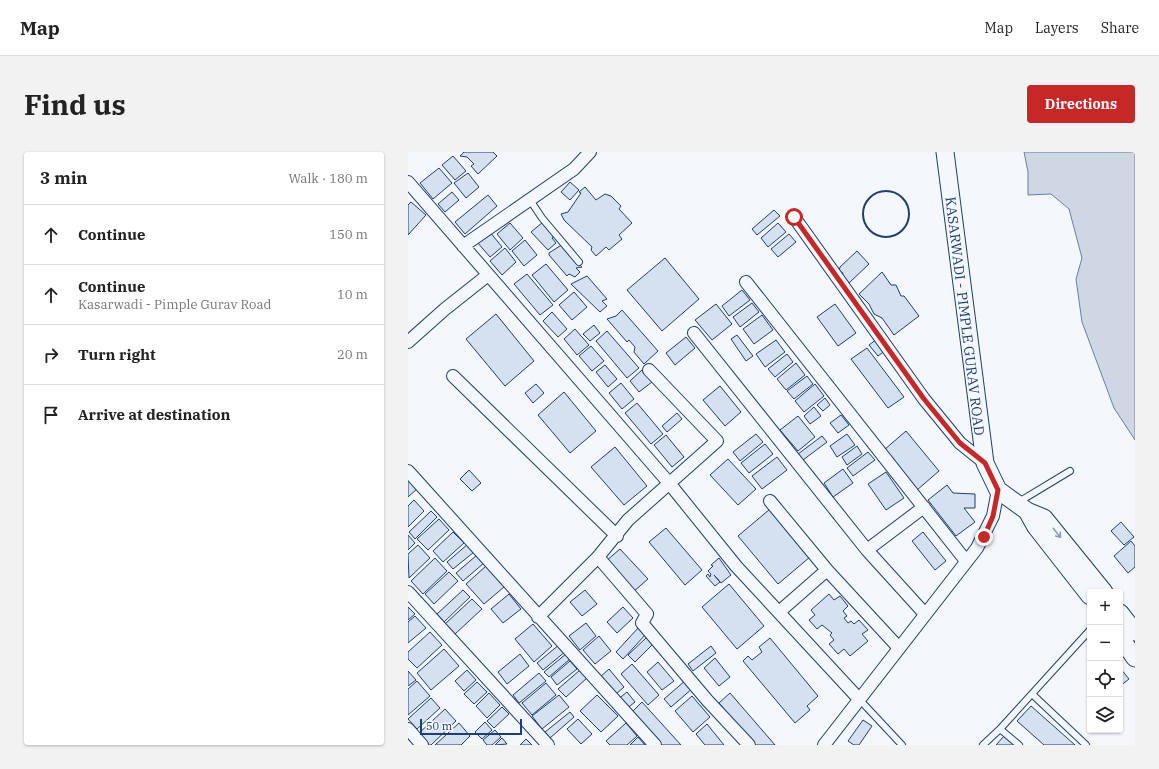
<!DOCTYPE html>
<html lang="en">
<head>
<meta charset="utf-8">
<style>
  :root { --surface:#fff; --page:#f2f2f2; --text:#222; --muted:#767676; --line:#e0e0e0; --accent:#c62828 }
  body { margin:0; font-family:"IBM Plex Serif",serif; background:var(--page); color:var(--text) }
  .controls { position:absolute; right:12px; bottom:12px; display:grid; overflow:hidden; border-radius:4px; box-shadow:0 1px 3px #0004 }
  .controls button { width:36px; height:36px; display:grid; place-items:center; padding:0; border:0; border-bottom:1px solid var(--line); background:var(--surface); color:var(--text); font:20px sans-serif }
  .scale { position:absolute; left:12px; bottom:10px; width:102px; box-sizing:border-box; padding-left:4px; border:2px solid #1d3f73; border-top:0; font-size:11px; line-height:14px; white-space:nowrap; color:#1d3f73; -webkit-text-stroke:3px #f4f7fb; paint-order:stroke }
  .stop { position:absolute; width:12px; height:12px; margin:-9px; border:3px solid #c62828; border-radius:50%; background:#fff }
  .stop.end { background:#c62828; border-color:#fff; box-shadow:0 1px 4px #0008 }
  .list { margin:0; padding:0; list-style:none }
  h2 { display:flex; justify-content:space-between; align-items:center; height:52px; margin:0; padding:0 16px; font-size:17px }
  h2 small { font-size:13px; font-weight:400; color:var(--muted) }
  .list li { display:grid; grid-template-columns:26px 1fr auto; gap:12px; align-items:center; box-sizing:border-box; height:60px; padding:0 16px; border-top:1px solid var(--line) }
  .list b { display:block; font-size:15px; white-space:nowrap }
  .list p { margin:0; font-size:13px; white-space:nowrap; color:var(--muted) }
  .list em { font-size:13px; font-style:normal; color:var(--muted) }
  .icon { flex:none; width:22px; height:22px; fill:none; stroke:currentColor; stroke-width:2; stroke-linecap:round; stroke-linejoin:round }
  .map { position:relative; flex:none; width:727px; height:593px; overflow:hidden; border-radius:4px }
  header { display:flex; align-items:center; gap:24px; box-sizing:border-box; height:56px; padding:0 20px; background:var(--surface); border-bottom:1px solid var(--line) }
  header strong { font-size:19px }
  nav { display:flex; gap:22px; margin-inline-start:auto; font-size:14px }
  .intro { display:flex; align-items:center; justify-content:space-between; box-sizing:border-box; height:96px; padding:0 24px }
  h1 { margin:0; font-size:28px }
  .button { padding:10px 18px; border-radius:4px; background:var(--accent); color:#fff; font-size:14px; font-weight:700 }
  main { display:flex; gap:24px; padding:0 24px }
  aside { flex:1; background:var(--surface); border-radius:4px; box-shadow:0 1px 3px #0004 }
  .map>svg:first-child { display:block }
  .water { fill:#cfd7e4; stroke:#687fa3 }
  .building { fill:#d5e0f0; stroke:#1d3f73 }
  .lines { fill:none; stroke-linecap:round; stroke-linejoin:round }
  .lane-casing { stroke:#1d3f73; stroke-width:8 }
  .street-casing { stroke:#1d3f73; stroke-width:14 }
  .secondary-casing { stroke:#1d3f73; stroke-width:19 }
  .lane { stroke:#f4f7fb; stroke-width:6 }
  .street { stroke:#f4f7fb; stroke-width:12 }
  .secondary { stroke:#f4f7fb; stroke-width:17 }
  .wall { stroke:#1d3f73; stroke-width:2 }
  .oneway { stroke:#889bb7 }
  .route { stroke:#c62828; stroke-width:5 }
  .labels { text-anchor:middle; stroke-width:3; stroke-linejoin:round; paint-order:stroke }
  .street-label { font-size:14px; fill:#1d3f73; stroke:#f4f7fb }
</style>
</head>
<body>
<header>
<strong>Map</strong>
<nav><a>Map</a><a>Layers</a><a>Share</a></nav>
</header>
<div class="intro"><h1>Find us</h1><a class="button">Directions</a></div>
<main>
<aside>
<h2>3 min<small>Walk · 180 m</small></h2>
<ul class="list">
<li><svg class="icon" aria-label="ahead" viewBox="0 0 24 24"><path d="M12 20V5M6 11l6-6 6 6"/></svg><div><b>Continue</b></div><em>150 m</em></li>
<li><svg class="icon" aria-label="ahead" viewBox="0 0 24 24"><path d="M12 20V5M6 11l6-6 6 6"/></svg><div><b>Continue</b><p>Kasarwadi - Pimple Gurav Road</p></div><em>10 m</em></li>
<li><svg class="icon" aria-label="right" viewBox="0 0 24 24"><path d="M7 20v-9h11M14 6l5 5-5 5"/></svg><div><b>Turn right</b></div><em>20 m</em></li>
<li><svg class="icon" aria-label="arrive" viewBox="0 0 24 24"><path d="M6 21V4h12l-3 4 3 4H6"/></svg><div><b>Arrive at destination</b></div></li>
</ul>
</aside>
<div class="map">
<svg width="727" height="593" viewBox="0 0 727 593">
  <rect width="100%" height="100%" fill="#f4f7fb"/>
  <path class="water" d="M616 0H727V288L706 256 674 170 668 127 674 106 661 57 643 42 620 43V20Z"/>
  <path class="building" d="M56 0H85L89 4 70 22 63 14 66 12 59 5 52 4Z
    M45 4 58 19 47 28 34 13Z
    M31 16 44 31 25 47 12 31Z
    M60 21 71 35 58 46 46 31Z
    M162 30 171 38 162 48 153 40Z
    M177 35 188 48 197 42 203 44 213 54 211 57 224 71 211 83 214 87 201 98 198 95 188 104 183 98 184 95 156 68 153 62 160 60 173 41 171 40Z
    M44 40 51 48 37 60 30 52Z
    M80 43 89 54 57 82 47 70Z
    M3 50 18 63 0 83V53Z
    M366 58 372 64 349 83 344 77Z
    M135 70 147 84 144 86 148 91 140 98 123 80Z
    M102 71 115 86 102 98 89 82Z
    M370 71 378 80 360 95 353 86Z
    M82 80 94 95 82 105 69 90Z
    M381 82 388 90 370 105 363 97Z
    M117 88 129 103 116 114 104 99Z
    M155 92 160 98 158 100 174 115 168 116 172 120 167 125 161 122 159 124 141 103V101Z
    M97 96 108 110 94 123 82 109Z
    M449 99 461 112 440 132 433 126 435 121 431 119 432 115Z
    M257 106 291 147 254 179 219 138Z
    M138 112 160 138 146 150 124 123Z
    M474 120 483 133H488L493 144H496L511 164 486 183 474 166 466 162 461 152 451 142Z
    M119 122 145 153 132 163 106 132Z
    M179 124 199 147 194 149 199 154 192 160 163 132Z
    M334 138 342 148 321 164 314 154Z
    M166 140 179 155 164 168 151 153Z
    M344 151 351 160 332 175 325 165Z
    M308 152 324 172 304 188 287 168Z
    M427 152 448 181 430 194 409 165Z
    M214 158 250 199 236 212 226 200 227 195 221 188 219 190 199 167 208 164Z
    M144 160 159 177 150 185 135 169Z
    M88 162 126 209 97 234 58 187Z
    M354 163 365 178 346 192 335 177Z
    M186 173 192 181 182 189 175 182Z
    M167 177 181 193 169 203 156 187Z
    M199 179 231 216 219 226 188 189Z
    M329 183 345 204 338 209 323 187Z
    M278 185 287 196 267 213 258 201Z
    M469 187 478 198 470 204 461 193Z
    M368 188 377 200 357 215 348 202Z
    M183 194 196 209 184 219 171 204Z
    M459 196 496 245 480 256 443 207Z
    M379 202 385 210 367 225 360 217Z
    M388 211 397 223 378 238 369 227Z
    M197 213 209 227 200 235 188 220Z
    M234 218 244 230 231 240 222 229Z
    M399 224 405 232 386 247 379 239Z
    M213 231 226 247 214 257 201 241Z
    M128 232 136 241 125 251 117 241Z
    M407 232 416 244 396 260 387 249Z
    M312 234 333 260 317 274 295 248Z
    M156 240 188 279 162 301 130 263Z
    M417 246 422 253 415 259 409 253Z
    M229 251 255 282 243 292 217 261Z
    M406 255 413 264 402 272 396 264Z
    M269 261 274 267 259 280 254 274Z
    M433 263 441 273 430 281 422 271Z
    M390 264 407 285 390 299 372 278Z
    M498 279 531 319 509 338 476 298Z
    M348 282 355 290 332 309 325 300Z
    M439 282 447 293 429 305 422 294Z
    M258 283 276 305 264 315 246 293Z
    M414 284 419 290 395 308 390 302Z
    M357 292 365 302 341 321 333 311Z
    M449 294 454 302 439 313 434 305Z
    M207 295 239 334 216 353 183 315Z
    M460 300 467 308 445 324 439 316Z
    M369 305 379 318 354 337 344 324Z
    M320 307 348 337 330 353 302 323Z
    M435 317 445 331 425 345 416 331Z
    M61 318 73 331 64 339 52 327Z
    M478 320 496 346 478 358 460 332Z
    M0 325 10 336 0 345Z
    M539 333 545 341 567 342V356H556L567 370 548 384 520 348Z
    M6 348 16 359 0 375V354Z
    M362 357 402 405 370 432 330 384Z
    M23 359 29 365 7 387 1 380Z
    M31 367 41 378 20 398 9 387Z
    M713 370 726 385 716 393 703 379Z
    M258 376 294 418 277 433 241 390Z
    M45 380 56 391 35 410 25 399Z
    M515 380 538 409 527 418 504 389Z
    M0 383 7 391 0 398Z
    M723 389 727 394V415L720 421 706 404Z
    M60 392 66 400 45 417 39 410Z
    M10 393 22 406 1 426 0 402Z
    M212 397 240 427 225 440 198 409Z
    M69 403 76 411 55 429 48 421Z
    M27 406 39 419 15 442 3 429Z
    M311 406 323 423 313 431 306 423 312 430 307 434 298 424 300 422 302 425 303 422 300 419 305 414 303 413Z
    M78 414 96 435 76 452 58 432Z
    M41 420 50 429 26 452 17 442Z
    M321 432 356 474 329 497 294 455Z
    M55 438 62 445 36 470 29 462Z
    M177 438 189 452 174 464 162 450Z
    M101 442 113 457 95 471 83 457Z
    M421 442 426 448 432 444 440 454 435 459 439 464 436 466 440 471 443 469 446 472 451 468 460 478 454 482 460 489 442 504 436 497 430 502 421 492 426 488 422 483 424 481 414 473 409 477 401 468 407 463 403 458Z
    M64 447 74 457 47 482 37 472Z
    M0 455 7 462 0 468Z
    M215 455 225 466 209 481 199 470Z
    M7 464 18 476 0 491V470Z
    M178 471 188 484 172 498 161 484Z
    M125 472 144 494 126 510 107 487Z
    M231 475 238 482 215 507 208 500Z
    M22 480 34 493 9 516 0 507V500Z
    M191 484 203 499 187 512 175 498Z
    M239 485 246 491 227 510 220 503Z
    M362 486 410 544 399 554 402 558 387 571 335 509 340 504 344 508 354 500 351 495Z
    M152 492 158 499 135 518 129 511Z
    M303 494 308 501 285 519 280 512Z
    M36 497 51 514 23 538 9 521Z
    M112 502 121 514 99 532 90 520Z
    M158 502 162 507 141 525 136 520Z
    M307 506 322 525 311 534 296 516Z
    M162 509 169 517 149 533 143 525Z
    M250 510 266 529 254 538 239 520Z
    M224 512 251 543 240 553 213 522Z
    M712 516 721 527 712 534Z
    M201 517 216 535 207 543 192 525Z
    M59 518 68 528 56 539 47 529Z
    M172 518 179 526 158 545 150 537Z
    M0 519 8 528 0 534Z
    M131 521 138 529 111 551 105 543Z
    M278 528 285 536 263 555 256 547Z
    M9 529 22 544 0 563V537Z
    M69 530 79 540 66 552 56 542Z
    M138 531 148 543 124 563 114 551Z
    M219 540 227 550 217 558 209 548Z
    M81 541 92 553 79 566 68 554Z
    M322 541 367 593H347L311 551Z
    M151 543 161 555 134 577 124 564Z
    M189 543 210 564 193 580 172 559Z
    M284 544 302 565 285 580 267 559Z
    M23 546 32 556 9 577 0 567Z
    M234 550 273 593H252L223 561Z
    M623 554 667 593H636L609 569Z
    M94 555 101 562 86 576 79 569Z
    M37 557 48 569 23 593H19L9 583Z
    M162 560 166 565 142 586 137 580Z
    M170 567 184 582 173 592 159 577Z
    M455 568 464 574 451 593H446L440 589Z
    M77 570 84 578 74 587 67 580Z
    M51 571 62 584 53 593H27Z
    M218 571 229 584 219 593H202L198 589Z
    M299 572 316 593H297L288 582Z
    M87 578 93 585 84 593H79L75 588Z
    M597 583 608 593H588Z
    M230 585 237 593H222Z
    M94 586 99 592 87 593Z
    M118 587 124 593H112Z"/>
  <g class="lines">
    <g class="lane-casing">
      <path id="lane" d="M122 48 134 66 171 110
        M609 351 662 319
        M624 542 678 593
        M451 547 494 593
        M575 593 592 577
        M611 593 592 577 682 478"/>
    </g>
    <g class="street-casing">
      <path id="street" d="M0 30 261 331 328 414 451 547
        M386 65 516 247 552 291 577 311
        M55 94 166 17 182 0
        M338 130 558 409
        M286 181 459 398 517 462
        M0 190 37 157 80 123
        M45 224 209 384
        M0 319 247 593
        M362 349 419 418
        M459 398 516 355
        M190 405 239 462 234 471 299 548 341 593
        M0 440 140 593
        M371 460 419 418 491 496
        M130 465 190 405 220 368 309 289 241 218
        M0 577 14 593
        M416 593 569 396 585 364 590 338"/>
    </g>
    <g class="secondary-casing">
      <path id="secondary" d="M537 0 577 311 590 338 619 359 636 366 696 440
        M619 359 628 375 682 444
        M712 461 727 480
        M712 485 727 506"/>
    </g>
    <use href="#lane" class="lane"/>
    <use href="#street" class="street"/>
    <use href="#secondary" class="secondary"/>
    <path class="wall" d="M455 62a23 23 0 1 1 46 0a23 23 0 1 1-46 0Z"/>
  </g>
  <defs><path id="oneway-shaft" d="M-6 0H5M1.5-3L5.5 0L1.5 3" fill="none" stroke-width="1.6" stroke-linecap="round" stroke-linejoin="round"/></defs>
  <use class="oneway" href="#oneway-shaft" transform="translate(649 381) rotate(51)"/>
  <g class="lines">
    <path class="route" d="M386 65 516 247 552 291 577 311 590 338 585 364 576 385"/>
  </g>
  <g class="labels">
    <g class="street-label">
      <text transform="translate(557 164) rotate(83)" y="5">KASARWADI - PIMPLE GURAV ROAD</text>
    </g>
  </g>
</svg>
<div class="controls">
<button>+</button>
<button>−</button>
<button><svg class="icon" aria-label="locate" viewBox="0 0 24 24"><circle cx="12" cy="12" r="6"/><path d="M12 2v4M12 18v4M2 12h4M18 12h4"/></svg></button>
<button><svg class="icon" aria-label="layers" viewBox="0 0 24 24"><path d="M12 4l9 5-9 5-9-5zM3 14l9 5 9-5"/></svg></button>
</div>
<div class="scale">50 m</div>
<div class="stop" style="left:386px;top:65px"></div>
<div class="stop end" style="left:576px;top:385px"></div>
</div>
</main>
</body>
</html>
